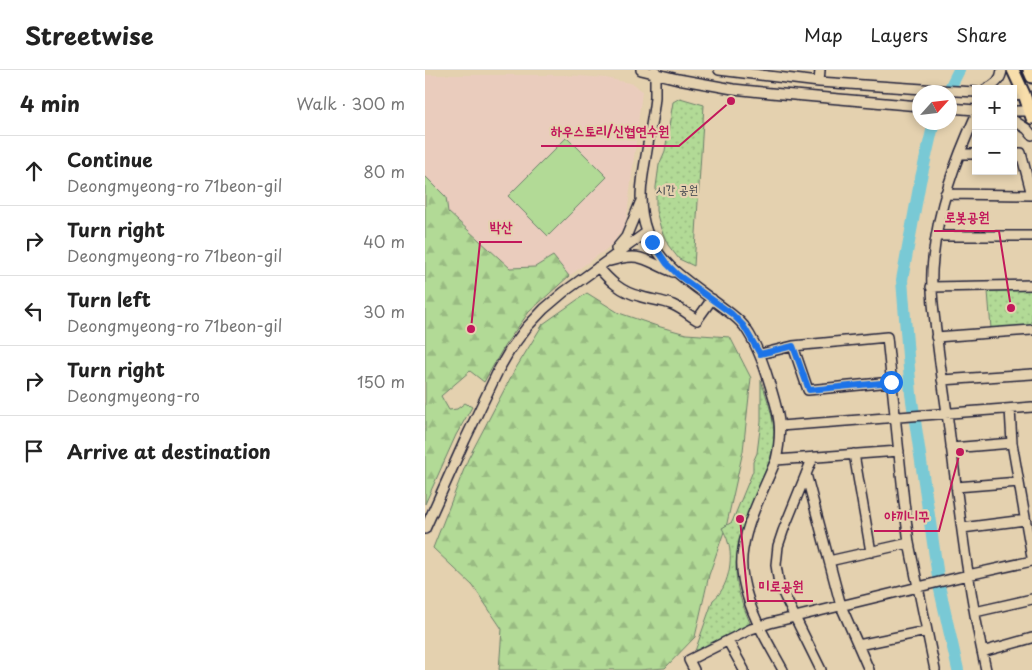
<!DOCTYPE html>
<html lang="en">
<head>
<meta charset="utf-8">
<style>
  :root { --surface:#fff; --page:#f6f6f6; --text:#222; --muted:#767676; --line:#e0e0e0 }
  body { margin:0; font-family:"Playpen Sans","Poor Story",sans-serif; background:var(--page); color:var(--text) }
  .controls { position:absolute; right:15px; top:15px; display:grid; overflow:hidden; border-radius:0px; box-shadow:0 2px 8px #0003 }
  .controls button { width:45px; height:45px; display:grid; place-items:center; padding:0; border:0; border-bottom:1px solid var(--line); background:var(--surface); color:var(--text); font:25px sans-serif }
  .compass { position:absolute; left:487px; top:15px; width:45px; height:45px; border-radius:50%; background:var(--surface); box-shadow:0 2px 8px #0003; rotate:63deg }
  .stop { position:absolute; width:15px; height:15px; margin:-11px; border:4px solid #1a73e8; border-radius:50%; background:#fff }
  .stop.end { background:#1a73e8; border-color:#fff; box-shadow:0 1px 5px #0008 }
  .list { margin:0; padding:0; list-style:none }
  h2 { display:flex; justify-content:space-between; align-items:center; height:65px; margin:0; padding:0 20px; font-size:21px }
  h2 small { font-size:16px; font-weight:400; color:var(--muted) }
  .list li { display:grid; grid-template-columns:32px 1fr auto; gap:15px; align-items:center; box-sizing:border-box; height:70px; padding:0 20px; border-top:1px solid var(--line) }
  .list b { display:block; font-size:19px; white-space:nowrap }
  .list p { margin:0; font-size:16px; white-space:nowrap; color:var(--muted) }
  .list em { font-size:16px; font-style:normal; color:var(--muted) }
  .icon { flex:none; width:28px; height:28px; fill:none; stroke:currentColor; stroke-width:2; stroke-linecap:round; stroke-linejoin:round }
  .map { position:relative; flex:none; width:607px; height:600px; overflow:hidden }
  header { display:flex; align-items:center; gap:30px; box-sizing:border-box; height:70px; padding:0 25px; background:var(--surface); border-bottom:1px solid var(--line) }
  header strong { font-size:24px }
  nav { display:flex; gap:28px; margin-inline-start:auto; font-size:18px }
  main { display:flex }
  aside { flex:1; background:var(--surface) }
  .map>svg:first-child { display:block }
  .built { fill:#eaccbd }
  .forest { fill:url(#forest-firs); stroke:#6a7e68 }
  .park { fill:url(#park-dots); stroke:#6a7e68 }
  .garden { fill:#b2da96; stroke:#6a7e68 }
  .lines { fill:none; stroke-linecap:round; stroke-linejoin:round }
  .river { stroke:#79c9d5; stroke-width:12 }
  .minor-casing { stroke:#22223b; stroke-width:12 }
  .major-casing { stroke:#22223b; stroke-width:15 }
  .minor { stroke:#e4d1af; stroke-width:9 }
  .major { stroke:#f8deab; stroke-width:11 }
  .route { stroke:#1a73e8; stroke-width:6 }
  .labels { text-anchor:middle; stroke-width:4.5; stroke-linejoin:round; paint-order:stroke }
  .park-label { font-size:12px; fill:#383e49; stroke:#e4d1af }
  .leader { fill:none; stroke:#c2185b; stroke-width:2 }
  .callout-dot { fill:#c2185b; stroke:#e4d1af; stroke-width:2 }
  .callout-label { font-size:14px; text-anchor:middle; font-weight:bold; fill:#c2185b; stroke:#e4d1af; stroke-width:4.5; stroke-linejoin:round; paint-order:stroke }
</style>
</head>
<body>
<header>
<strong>Streetwise</strong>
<nav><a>Map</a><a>Layers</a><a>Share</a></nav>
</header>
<main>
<aside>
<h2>4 min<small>Walk · 300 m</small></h2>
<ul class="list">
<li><svg class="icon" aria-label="ahead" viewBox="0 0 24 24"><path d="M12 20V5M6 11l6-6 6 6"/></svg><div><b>Continue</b><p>Deongmyeong-ro 71beon-gil</p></div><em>80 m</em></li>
<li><svg class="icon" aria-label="right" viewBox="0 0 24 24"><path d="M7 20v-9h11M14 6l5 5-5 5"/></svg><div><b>Turn right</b><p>Deongmyeong-ro 71beon-gil</p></div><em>40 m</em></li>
<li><svg class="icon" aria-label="left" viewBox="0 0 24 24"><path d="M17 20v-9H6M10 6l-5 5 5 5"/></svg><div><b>Turn left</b><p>Deongmyeong-ro 71beon-gil</p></div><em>30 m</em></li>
<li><svg class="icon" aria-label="right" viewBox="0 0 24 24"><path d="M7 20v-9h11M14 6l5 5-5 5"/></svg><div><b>Turn right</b><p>Deongmyeong-ro</p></div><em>150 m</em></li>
<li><svg class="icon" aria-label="arrive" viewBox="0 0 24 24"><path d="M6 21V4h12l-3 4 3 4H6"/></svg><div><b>Arrive at destination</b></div></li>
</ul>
</aside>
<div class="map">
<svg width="607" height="600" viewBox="0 0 607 600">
  <defs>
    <pattern id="forest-firs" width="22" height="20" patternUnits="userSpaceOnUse" patternTransform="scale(1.25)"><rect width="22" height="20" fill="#b2da96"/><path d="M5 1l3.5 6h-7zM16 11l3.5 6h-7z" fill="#99bb82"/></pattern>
    <pattern id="park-dots" width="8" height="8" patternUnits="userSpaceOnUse" patternTransform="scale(1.25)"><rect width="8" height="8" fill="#b2da96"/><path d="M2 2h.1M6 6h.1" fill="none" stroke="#99bb82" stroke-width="1.8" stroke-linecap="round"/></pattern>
  </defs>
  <rect width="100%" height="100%" fill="#e4d1af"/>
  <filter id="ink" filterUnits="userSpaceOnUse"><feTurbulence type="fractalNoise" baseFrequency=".02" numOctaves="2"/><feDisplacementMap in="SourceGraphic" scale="10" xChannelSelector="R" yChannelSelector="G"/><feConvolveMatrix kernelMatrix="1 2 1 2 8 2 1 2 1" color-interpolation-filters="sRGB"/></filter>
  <g filter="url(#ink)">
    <path class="built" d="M0 5H140L181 8 209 14 217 21 202 146 198 159 188 173 179 181 144 206 128 187 110 197 85 198 23 142 21 127 0 106Z"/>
    <path class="forest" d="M0 106 21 127 23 142 85 198 110 197 128 186 144 206 104 242 80 275 59 312 45 301 16 326 24 340 32 339 40 333 47 337 31 365 0 434Z
      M162 223 194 243 232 256 261 264 305 267 326 308 318 381 302 453 284 505 270 567 240 598 214 600H74L77 559 48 516 8 478 43 389 88 303 118 254Z"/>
    <path class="park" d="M255 28 279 35 269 196 254 189 243 175 236 159 231 141V117L234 95 240 81 248 32Z
      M607 220V256L566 259 563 221Z
      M336 310C342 329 350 349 349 369 348 385 341 399 336 413 323 445 307 478 312 513 314 527 320 540 325 553L324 556 269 584 288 530C303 519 309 489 303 472 302 467 299 462 297 458L307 452 328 401V392L332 383 336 351Z"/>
    <path class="garden" d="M142 67 182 107 123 166 83 126Z"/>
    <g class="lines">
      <path class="river" d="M523 22 534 0
        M509 52 495 112 477 210 486 324 515 520 533 600"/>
      <g class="minor-casing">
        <path id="minor" d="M216 0 253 9 308 19 346 23 494 36
          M230 0C230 9 230 18 230 27 229 40 226 54 224 68 219 102 210 129 222 162 235 196 266 213 293 234 302 241 312 247 319 256 332 274 339 294 345 315 354 344 358 359 351 390 339 419 323 448 318 479 315 495 318 513 323 528 330 552 346 578 358 600
          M294 0 394 12 513 20 551 22
          M394 12 395 0
          M561 19C570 15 576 10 577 0
          M588 25 599 24
          M524 38 551 40
          M588 41H605
          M551 45C530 91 513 138 508 189 505 213 508 236 511 260 514 288 518 315 522 343 533 429 542 515 561 600
          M588 50 602 59 607 65
          M588 83H596L607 125
          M535 84H551
          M520 124 607 125
          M511 166H607
          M191 179 201 167 215 133
          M185 191C217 181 220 191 248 202
          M173 197C184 210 196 222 214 226 225 230 237 230 248 235 257 239 264 245 272 250L287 229
          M506 217 607 215
          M511 267 607 260
          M368 276 383 320 466 312
          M335 284 368 276 462 267 479 432 484 473 510 600
          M517 310 607 304
          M585 339 587 373 607 487
          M355 356 607 337
          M526 378 587 373
          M429 384 446 482
          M388 387 358 461 353 476 351 495 354 514 360 527 396 600
          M351 390 474 381
          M381 404 416 536 444 600
          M531 417 594 412
          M537 458 600 450
          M0 459 40 370 74 299 85 280 102 257 119 239 139 222 222 162
          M404 491 484 473
          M550 542 607 529
          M303 571 319 600
          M433 575 501 561
          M557 582 607 568
          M269 600 264 590 326 559 345 553 543 505 607 491"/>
      </g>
      <g class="major-casing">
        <path id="major" d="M588 0 599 24 607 48
          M604 0 607 7"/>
      </g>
      <use href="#minor" class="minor"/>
      <use href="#major" class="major"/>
    </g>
  </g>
  <g class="lines" filter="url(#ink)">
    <path class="route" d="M227 172 242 194 253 205 307 244 318 255 335 284 368 276 384 320 466 312"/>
  </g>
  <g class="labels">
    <g class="park-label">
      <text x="252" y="124">시간 공원</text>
    </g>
  </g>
  <path class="leader" d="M306 31L254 76H116M586 238L574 161H509M46 259L55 172H97M535 382L514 461H449M315 449L323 531H388"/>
  <g class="callout-dot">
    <circle cx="306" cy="31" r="5"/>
    <circle cx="586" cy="238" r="5"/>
    <circle cx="46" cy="259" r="5"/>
    <circle cx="535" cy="382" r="5"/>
    <circle cx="315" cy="449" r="5"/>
  </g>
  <g class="callout-label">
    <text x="185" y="66">하우스토리/신협연수원</text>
    <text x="542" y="152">로봇공원</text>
    <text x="76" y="162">박산</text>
    <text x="482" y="451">야끼니꾸</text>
    <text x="356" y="521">미로공원</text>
  </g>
</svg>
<div class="controls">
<button>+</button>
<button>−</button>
</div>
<svg class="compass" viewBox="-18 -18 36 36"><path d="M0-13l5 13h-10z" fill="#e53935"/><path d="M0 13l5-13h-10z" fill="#767676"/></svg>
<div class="stop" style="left:466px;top:312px"></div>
<div class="stop end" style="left:227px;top:172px"></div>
</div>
</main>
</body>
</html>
